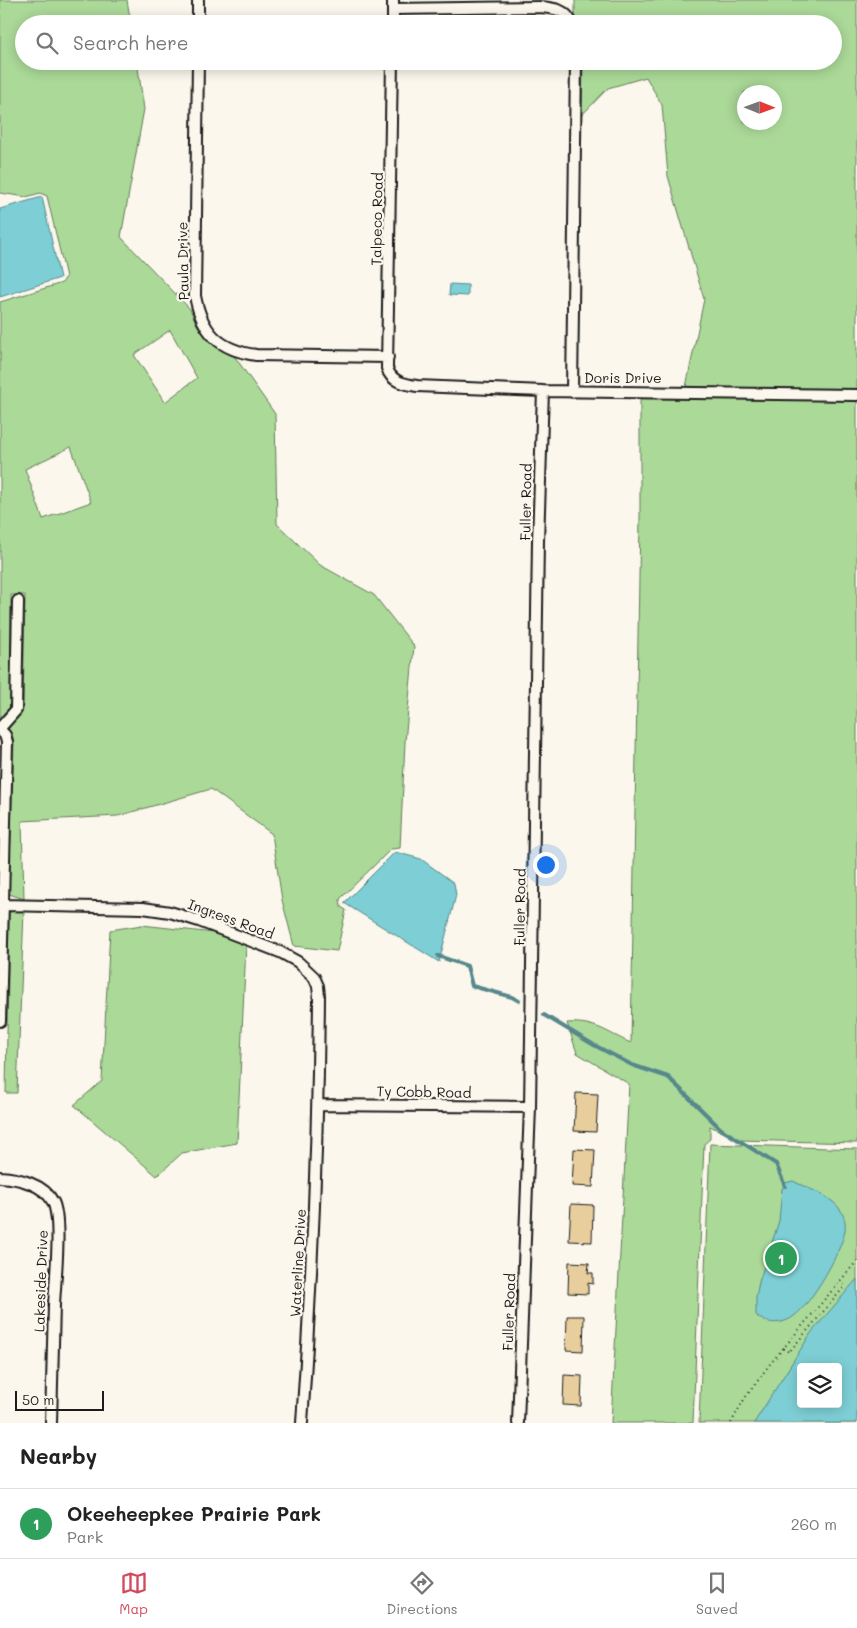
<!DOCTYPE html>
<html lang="en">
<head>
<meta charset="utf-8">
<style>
  :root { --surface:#fff; --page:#f6f6f6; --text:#222; --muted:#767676; --line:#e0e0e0; --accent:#d1495b }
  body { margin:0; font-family:Mali,sans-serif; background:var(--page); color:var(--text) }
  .controls { position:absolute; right:15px; bottom:15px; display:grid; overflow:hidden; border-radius:5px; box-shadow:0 2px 12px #0003 }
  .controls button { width:45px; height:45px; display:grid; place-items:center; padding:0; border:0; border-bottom:1px solid var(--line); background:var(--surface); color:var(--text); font:25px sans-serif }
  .compass { position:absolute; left:737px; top:85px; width:45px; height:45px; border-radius:50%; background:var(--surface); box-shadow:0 2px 12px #0003; rotate:91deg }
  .scale { position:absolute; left:15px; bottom:12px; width:89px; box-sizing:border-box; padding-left:5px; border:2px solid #1c1c1c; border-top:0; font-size:14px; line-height:18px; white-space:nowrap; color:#1c1c1c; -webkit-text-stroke:4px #fbf7ec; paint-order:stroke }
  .you { position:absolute; left:545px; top:864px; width:18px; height:18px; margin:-12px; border:4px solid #fff; border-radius:50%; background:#1a73e8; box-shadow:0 0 0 8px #1a73e833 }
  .badge { display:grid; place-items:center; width:32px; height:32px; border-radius:50%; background:var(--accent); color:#fff; font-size:16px; font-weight:700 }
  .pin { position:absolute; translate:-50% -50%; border:2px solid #fff; box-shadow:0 1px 5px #0006 }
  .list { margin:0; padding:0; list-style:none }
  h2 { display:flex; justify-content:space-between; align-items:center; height:65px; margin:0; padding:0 20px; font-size:21px }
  h2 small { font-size:16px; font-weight:400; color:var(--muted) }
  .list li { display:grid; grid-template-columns:32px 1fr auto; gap:15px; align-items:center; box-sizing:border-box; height:70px; padding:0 20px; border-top:1px solid var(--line) }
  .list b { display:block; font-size:19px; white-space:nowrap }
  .list p { margin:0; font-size:16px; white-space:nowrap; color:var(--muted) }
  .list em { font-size:16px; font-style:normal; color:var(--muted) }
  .icon { flex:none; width:28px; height:28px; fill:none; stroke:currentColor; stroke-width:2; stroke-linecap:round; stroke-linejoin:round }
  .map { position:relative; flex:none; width:857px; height:1423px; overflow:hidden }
  .search { position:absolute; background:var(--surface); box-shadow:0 2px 12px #0003; left:15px; right:15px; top:15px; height:55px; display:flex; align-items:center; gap:12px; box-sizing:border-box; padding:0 18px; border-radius:28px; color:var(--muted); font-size:19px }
  .sheet { height:135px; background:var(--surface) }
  nav { display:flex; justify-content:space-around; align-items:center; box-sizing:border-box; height:70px; border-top:1px solid var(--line); background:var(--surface); font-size:14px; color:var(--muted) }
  nav a { display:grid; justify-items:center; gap:2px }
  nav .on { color:var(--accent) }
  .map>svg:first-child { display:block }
  .green { fill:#abd998; stroke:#647a5a; fill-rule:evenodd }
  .water { fill:#7dcfd5; stroke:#56878b; fill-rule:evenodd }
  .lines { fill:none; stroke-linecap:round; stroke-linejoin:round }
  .stream { stroke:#56878b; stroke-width:4 }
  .building { fill:#e8ce9d; stroke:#1c1c1c }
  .street-casing { stroke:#1c1c1c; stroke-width:14 }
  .path { stroke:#1c1c1c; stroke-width:2; stroke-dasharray:1 4; stroke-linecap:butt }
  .street { stroke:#fbf7ec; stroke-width:10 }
  .labels { text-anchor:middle; stroke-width:4.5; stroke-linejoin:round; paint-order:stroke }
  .street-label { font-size:14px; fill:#1c1c1c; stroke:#fbf7ec }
</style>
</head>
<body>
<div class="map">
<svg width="857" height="1423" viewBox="0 0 857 1423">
  <rect width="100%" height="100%" fill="#fbf7ec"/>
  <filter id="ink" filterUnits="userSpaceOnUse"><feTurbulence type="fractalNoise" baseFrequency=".02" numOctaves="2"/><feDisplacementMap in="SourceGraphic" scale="10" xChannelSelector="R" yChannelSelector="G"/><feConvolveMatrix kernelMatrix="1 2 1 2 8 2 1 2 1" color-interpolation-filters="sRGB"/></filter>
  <g filter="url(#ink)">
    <path class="green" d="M0 0H127L131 24H24V61H137L144 109 121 237 190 309 197 325 210 342 218 348 235 357 275 414 277 524 320 565 374 595 414 646 405 742 400 848 391 849 340 899 341 907 346 910 337 951 294 946 282 900 272 834 211 789 118 816 22 821 24 899 9 894 14 742 12 734 8 729 23 710 25 595H11L10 707 0 718V302L62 283 66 277 47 196 40 193 26 197 0 193ZM170 330 197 378 165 402 134 355ZM71 447 91 502 43 519 25 469Z
      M575 0H857V389L686 387 704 299 668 176 662 105 646 77 608 88 582 115 583 61H833V24H579L575 15ZM744 92H774V122H744Z
      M640 398 857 401V1143L739 1140 710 1126V1139L704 1144 693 1423H611L629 1084 577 1053 567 1023C596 1021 607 1033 631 1043L640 520Z
      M9 911H24L17 1093H6Z
      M142 925 214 933 246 945 237 1143 182 1153 157 1176 74 1105 102 1081 110 930Z
      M710 1144 857 1149V1423H699ZM801 1367H838V1404H801Z"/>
    <path class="water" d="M42 197 60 278 0 297V209Z
      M450 284 468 285V296L449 295Z
      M395 852 421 859 454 883 456 895 439 962 344 903Z
      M793 1181C808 1189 828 1194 839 1208 844 1214 846 1223 845 1230 842 1251 811 1304 794 1316 783 1325 765 1325 756 1315V1297L759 1282 779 1221 782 1189 785 1183Z
      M857 1279V1423H754L811 1333ZM801 1367H838V1404H801Z"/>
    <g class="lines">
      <path class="stream" d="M438 956 467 966 472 986 512 997 519 1001
        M544 1015 594 1045 632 1065 668 1077 721 1129 776 1164 785 1186"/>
    </g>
    <path class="building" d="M576 1093 598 1094 596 1132 574 1131Z
      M574 1149 595 1150 593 1187 572 1186Z
      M571 1204 593 1205 592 1242 569 1241Z
      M569 1262 589 1263 588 1273H593V1284L588 1283V1294L568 1293Z
      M567 1316H584L583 1351 566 1350Z
      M564 1375 582 1376 581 1406 563 1405Z"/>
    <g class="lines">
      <g class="street-casing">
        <path id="street" d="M393 9 539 7C554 8 566 9 572 24
          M198 24V0
          M393 24V0
          M198 61 195 296C202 332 219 350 256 355L388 357
          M392 61 387 368C391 382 404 384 417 386L543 391 857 395
          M572 392 576 61
          M0 728 16 710 18 601
          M0 730 5 735 7 742 0 1021
          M2 905 143 908 170 912 199 921 280 952 298 962 314 977 318 986 319 996C318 1139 312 1281 302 1423
          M318 1105 530 1107
          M0 1177C18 1178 44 1184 53 1202 62 1220 55 1282 54 1305 53 1344 52 1384 51 1423
          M518 1423 530 1107 538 541 543 391"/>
      </g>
      <path class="path" d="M783 1348 789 1352 845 1286 840 1282
        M731 1423 745 1398 770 1364 857 1261"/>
      <use href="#street" class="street"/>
    </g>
  </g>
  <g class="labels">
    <g class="street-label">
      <text transform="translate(377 219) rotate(-89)" y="5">Talpeco Road</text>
      <text transform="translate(183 261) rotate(-91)" y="5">Paula Drive</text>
      <text x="623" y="383">Doris Drive</text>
      <text transform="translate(526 502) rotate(-89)" y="5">Fuller Road</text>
      <text transform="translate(520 907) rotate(-89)" y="5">Fuller Road</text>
      <text transform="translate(231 919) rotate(20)" y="5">Ingress Road</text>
      <text transform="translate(424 1092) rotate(1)" y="5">Ty Cobb Road</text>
      <text transform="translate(298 1263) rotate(-87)" y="5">Waterline Drive</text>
      <text transform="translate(41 1281) rotate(-88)" y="5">Lakeside Drive</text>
      <text transform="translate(509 1312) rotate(-88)" y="5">Fuller Road</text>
    </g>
  </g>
</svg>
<div class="controls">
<button><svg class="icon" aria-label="layers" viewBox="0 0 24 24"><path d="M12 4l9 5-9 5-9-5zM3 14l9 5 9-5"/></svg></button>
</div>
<svg class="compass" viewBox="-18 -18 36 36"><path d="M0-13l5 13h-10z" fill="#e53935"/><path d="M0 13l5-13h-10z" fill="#767676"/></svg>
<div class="scale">50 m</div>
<div class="you"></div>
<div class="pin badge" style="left:781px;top:1258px;background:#2e9e5b">1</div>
<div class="search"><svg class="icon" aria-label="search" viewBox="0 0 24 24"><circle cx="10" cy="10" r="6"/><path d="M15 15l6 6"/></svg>Search here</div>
</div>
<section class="sheet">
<h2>Nearby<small></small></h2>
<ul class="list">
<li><span class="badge" style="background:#2e9e5b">1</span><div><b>Okeeheepkee Prairie Park</b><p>Park</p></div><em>260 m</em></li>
</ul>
</section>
<nav>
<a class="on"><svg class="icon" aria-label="map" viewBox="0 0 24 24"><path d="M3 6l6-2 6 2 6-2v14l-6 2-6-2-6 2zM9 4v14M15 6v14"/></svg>Map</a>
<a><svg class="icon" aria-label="directions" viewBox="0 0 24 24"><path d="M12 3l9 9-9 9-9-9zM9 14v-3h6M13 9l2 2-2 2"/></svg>Directions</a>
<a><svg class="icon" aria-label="saved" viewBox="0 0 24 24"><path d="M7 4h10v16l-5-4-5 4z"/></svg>Saved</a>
</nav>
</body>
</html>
